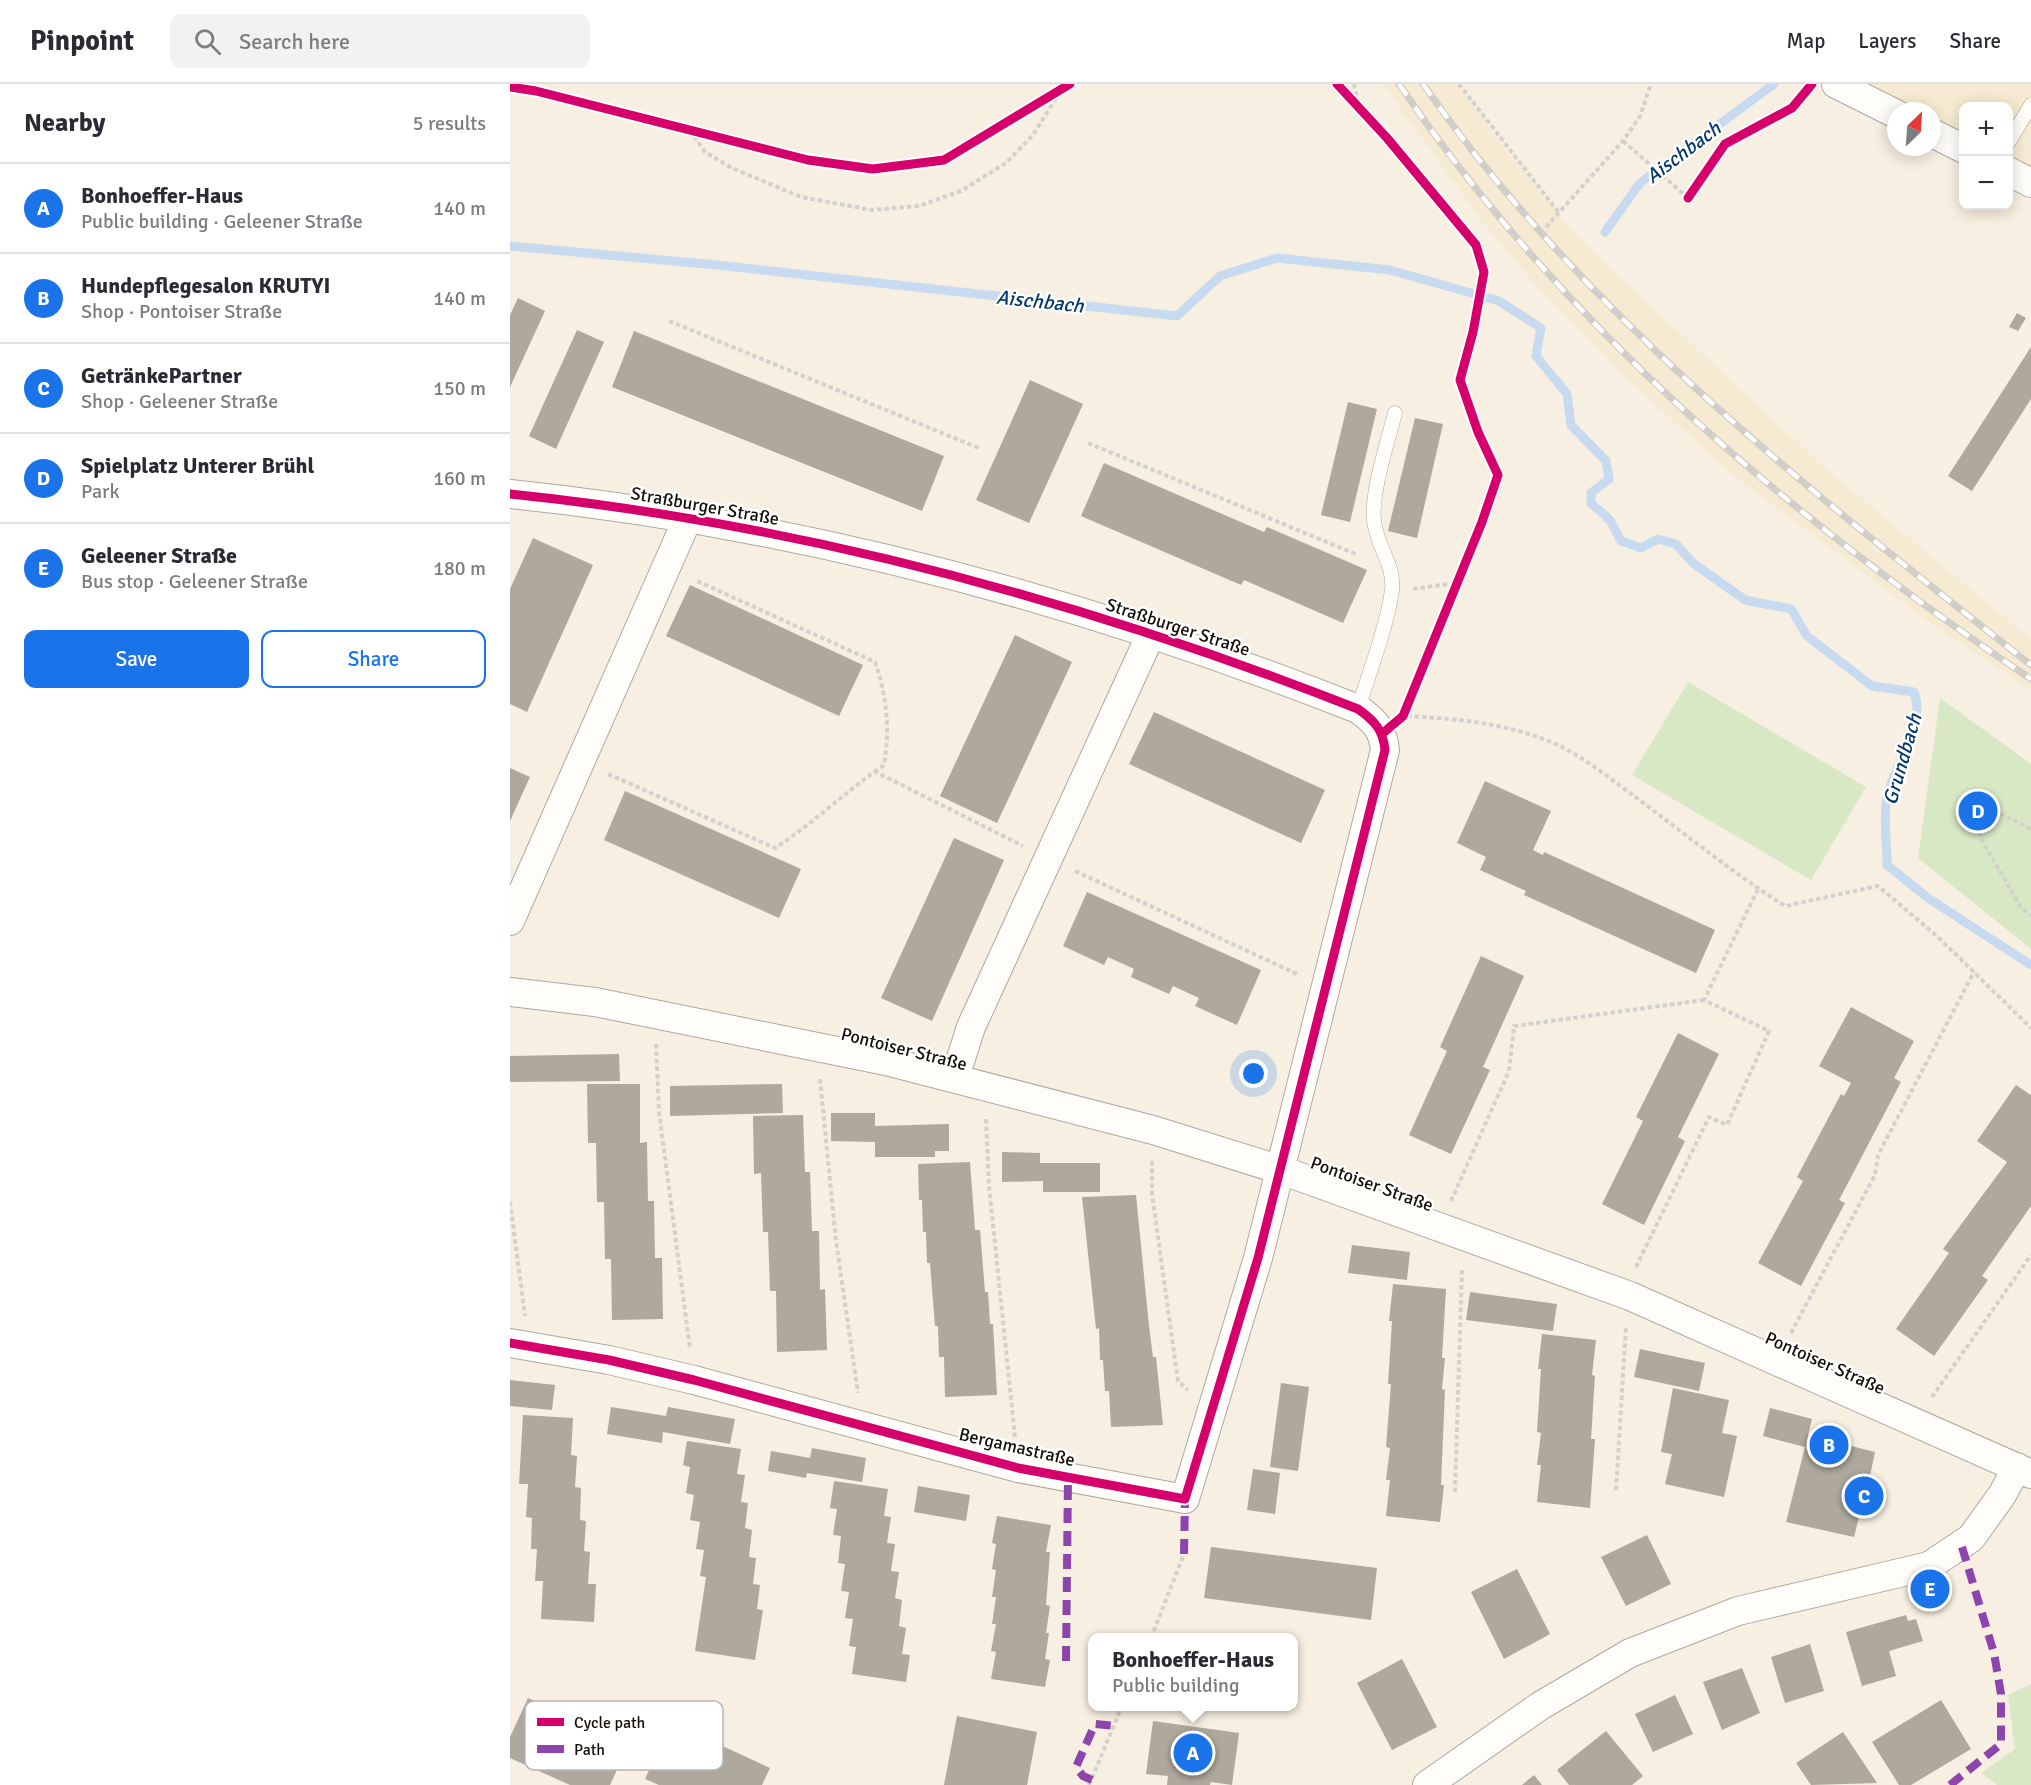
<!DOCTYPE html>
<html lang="en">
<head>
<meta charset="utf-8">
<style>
  :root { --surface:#fff; --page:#f2f2f3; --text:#2b2b33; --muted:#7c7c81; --line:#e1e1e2; --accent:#1a73e8 }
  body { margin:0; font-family:Signika,sans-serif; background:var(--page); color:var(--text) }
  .controls { position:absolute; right:18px; top:18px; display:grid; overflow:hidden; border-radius:12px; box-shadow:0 3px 15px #0003 }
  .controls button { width:54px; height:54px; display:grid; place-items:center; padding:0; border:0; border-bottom:2px solid var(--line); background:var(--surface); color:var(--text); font:30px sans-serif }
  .compass { position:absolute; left:1377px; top:18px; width:54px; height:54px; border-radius:50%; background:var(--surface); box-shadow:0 3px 15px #0003; rotate:25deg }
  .you { position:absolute; left:744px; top:990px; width:21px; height:21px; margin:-15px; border:4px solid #fff; border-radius:50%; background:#1a73e8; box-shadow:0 0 0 9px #1a73e833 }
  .badge { display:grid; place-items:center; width:39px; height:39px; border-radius:50%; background:var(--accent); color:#fff; font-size:20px; font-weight:700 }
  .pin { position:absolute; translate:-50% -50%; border:3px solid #fff; box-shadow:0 2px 6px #0006 }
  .popup { position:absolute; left:578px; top:1549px; width:210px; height:78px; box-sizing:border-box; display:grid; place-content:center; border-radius:12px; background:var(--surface); filter:drop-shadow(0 2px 4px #0005); font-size:20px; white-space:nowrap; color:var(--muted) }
  .popup b { font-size:22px; color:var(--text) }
  .popup::after { content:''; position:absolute; left:50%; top:100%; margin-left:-12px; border:12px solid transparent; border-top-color:var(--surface) }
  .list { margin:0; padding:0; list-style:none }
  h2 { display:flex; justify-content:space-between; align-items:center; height:78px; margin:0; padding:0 24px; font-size:26px }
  h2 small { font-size:20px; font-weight:400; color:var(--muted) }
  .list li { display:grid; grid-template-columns:39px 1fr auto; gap:18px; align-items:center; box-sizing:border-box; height:90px; padding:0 24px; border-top:2px solid var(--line) }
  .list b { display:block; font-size:22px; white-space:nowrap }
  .list p { margin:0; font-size:20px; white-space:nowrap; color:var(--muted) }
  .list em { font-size:20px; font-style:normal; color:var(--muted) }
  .actions { display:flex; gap:12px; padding:18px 24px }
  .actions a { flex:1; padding:14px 0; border:2px solid var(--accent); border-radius:12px; text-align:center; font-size:21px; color:var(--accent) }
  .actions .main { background:var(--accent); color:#fff }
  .icon { flex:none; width:33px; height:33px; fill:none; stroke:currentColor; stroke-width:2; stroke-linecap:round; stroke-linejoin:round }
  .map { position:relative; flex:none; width:1521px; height:1701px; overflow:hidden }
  header { display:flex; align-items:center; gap:36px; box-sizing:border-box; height:84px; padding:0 30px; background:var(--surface); border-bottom:2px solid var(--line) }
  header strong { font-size:28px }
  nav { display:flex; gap:33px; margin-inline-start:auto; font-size:21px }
  .search { width:420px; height:54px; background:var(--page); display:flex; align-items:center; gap:15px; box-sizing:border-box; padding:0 21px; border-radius:12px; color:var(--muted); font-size:22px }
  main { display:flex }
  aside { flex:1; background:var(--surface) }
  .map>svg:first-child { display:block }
  .built { fill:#f6ead2 }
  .green { fill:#d8e8c5 }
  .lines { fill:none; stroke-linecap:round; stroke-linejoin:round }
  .stream { stroke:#c8daef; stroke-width:9 }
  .building { fill:#aea89d }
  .lane-casing { stroke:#aea89e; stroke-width:15 }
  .street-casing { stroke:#aea89e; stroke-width:30 }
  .path { stroke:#d3d1cd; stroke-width:4; stroke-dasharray:4.5 3; stroke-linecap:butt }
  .lane { stroke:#fefdfa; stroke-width:14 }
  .street { stroke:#fefdfa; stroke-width:28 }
  .rail-casing { stroke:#d1ceca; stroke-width:7 }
  .rail { stroke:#fff; stroke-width:4.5; stroke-dasharray:14; stroke-linecap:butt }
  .quiet { stroke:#8e44ad; stroke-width:8; stroke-dasharray:15 8; stroke-linecap:butt }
  .cycleway-casing { stroke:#fff; stroke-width:13 }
  .cycleway { stroke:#d6006c; stroke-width:9 }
  .labels { text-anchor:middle; stroke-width:5; stroke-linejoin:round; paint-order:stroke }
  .street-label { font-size:18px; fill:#130f07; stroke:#fff }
  .water-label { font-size:20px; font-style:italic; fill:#07396e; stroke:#fff }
  .key { fill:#fff; stroke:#b8b7b5; stroke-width:1.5 }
  .key-label { font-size:16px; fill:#130f07 }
</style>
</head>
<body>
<header>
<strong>Pinpoint</strong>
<div class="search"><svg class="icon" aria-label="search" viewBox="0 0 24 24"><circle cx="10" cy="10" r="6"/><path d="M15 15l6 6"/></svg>Search here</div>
<nav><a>Map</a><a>Layers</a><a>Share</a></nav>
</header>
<main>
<aside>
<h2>Nearby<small>5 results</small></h2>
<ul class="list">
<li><span class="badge">A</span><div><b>Bonhoeffer-Haus</b><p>Public building · Geleener Straße</p></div><em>140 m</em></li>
<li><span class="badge">B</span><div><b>Hundepflegesalon KRUTYI</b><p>Shop · Pontoiser Straße</p></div><em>140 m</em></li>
<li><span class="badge">C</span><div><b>GetränkePartner</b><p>Shop · Geleener Straße</p></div><em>150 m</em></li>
<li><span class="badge">D</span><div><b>Spielplatz Unterer Brühl</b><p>Park</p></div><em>160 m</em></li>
<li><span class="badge">E</span><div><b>Geleener Straße</b><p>Bus stop · Geleener Straße</p></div><em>180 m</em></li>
</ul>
<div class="actions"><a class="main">Save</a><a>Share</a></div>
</aside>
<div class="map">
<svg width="1521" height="1701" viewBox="0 0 1521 1701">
  <rect width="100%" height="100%" fill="#f7efe1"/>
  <path class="built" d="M873 0H947L990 60 1052 135 1107 190 1314 383 1521 555V606L1427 544 1224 392 1117 295 1029 205 970 135Z
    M1326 0H1521V99L1499 87 1498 22H1454L1453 65 1422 49V27H1386Z"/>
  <path class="green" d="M1178 598 1356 703 1301 796 1122 691Z
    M1430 614 1521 680V865L1408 774Z
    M1521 1600V1701H1487L1471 1689 1505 1665 1498 1611Z"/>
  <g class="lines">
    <path class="stream" d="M1095 148 1130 99 1264 0
      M0 162 207 181 667 232 710 192 767 174 880 186 989 217 1031 244 1026 272 1057 310 1061 341 1096 377 1099 395 1081 409V419L1100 436 1111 457 1131 464 1148 455 1166 460 1183 479 1235 516 1281 525 1297 552 1362 602 1404 608C1418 646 1380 683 1376 720 1374 740 1377 761 1377 781L1418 814 1521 881"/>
  </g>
  <path class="building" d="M8 214 35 227 0 303V231Z
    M1507 229 1516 234 1508 247 1499 243Z
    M67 246 94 258 46 365 19 352Z
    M124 247 434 372 412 427 102 303Z
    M1521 263V315L1462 407 1438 392Z
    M520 296 573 320 519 439 466 416Z
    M838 318 867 325 840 438 811 431Z
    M905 334 933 340 907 454 878 447Z
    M594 379 754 448 757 443 857 486 833 539 734 496 731 501 571 432Z
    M23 454 83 481 17 628 0 620V505Z
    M180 501 353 581 329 632 156 552Z
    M505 551 562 578 487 739 430 712Z
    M644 628 815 706 791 759 619 680Z
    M0 684 20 693 0 737Z
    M975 697 1041 727 1023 766 1033 771 1034 768 1205 846 1186 889 1014 811 1016 807 970 786 976 773 947 759Z
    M115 707 291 785 269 834 94 756Z
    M444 754 494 776 422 937 371 914Z
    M577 808 751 886 727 941 685 922 689 914 663 902 659 910 621 893 624 885 598 873 594 881 553 862Z
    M971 872 1014 892 973 983 980 986 941 1070 899 1051 937 967 930 963Z
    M1341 923 1404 957 1384 994 1391 998 1329 1116 1335 1119 1291 1202 1248 1179 1293 1097 1287 1093 1331 1010 1334 1012 1341 999 1309 982Z
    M1168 949 1209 970 1168 1053 1175 1057 1134 1141 1092 1120 1133 1037 1126 1033Z
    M109 970 110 997 0 998V972Z
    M77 1000H130V1059L137 1058 138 1117H144L145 1174H152L153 1235 102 1236 101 1175H95L94 1118H87L86 1059H78Z
    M272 1000 273 1029 160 1032V1002Z
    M1506 1001 1521 1011V1122L1472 1192 1478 1196 1424 1272 1386 1245 1439 1169 1433 1165 1497 1078 1467 1057Z
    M321 1029H365V1042L439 1040V1067H425V1073H365V1058L321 1057Z
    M293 1031 295 1088H300L302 1147H309L310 1206 315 1205 317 1266 267 1268 266 1207H260L258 1148H253L251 1089 244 1090 243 1032Z
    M492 1068 530 1069V1079H590V1108H533V1097L492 1098Z
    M460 1078 465 1146H470L475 1208H478L480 1240H483L487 1311 435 1313 434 1273H429L428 1242H425L420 1179H417L416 1148H413L412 1116H409L408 1080Z
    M626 1111 639 1242 643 1273H646L653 1341 601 1343 599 1307H595L593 1276H590L589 1244 586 1245 572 1113Z
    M842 1161 900 1168 897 1196 838 1189Z
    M883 1200 936 1205 932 1274H935L932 1305 935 1306 931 1401H934L930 1438 876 1432 880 1396H876L880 1364 876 1363 881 1300H878L882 1237H879Z
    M960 1208 1047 1220 1043 1247 956 1236Z
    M1032 1250 1086 1256 1082 1291 1085 1292 1081 1355H1085L1080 1424 1027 1418 1031 1381H1027L1031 1349 1027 1348 1031 1285H1028Z
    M1130 1265 1195 1279 1189 1307 1124 1293Z
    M0 1296 45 1301 42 1326 0 1322Z
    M771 1299 799 1303 788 1387 760 1383Z
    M1163 1304 1219 1316 1212 1349 1227 1352 1214 1413 1155 1400 1162 1370 1151 1368Z
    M101 1323 156 1332 158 1323 225 1335 220 1360 153 1348 152 1359 97 1350Z
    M1260 1324 1302 1335 1298 1351 1365 1368 1352 1430 1350 1429 1344 1453 1276 1438 1295 1363 1253 1352Z
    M13 1331 63 1334 61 1371 67 1372 65 1403 71 1404 70 1436 76 1437 74 1467 80 1468 78 1500H86L84 1538 31 1535 33 1497H25L27 1465H21L22 1434 16 1433 18 1400H9Z
    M177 1357 231 1365 227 1390 235 1391 231 1418 238 1419 235 1444 242 1446 239 1473 246 1474 243 1500 250 1501 247 1525 253 1526 245 1576 185 1567 196 1493 190 1492 194 1466 186 1465 190 1438 180 1436 184 1411 176 1409 180 1383 173 1381Z
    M302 1364 356 1374 352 1398 297 1389 296 1394 258 1387 261 1367 300 1374Z
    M743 1385 770 1389 765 1430 737 1426Z
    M324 1397 378 1405 374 1432 381 1433 377 1459 385 1460 381 1487 389 1488 385 1514 392 1516 389 1542 396 1544 392 1570 400 1571 396 1598 342 1590 346 1563 339 1562 343 1535 335 1534 339 1508 331 1507 335 1480 328 1479 331 1452 323 1451 327 1425 320 1424Z
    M408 1402 460 1411 456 1437 404 1428Z
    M487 1432 541 1441 536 1468H540L536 1521 540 1522 536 1549H539L535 1575 540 1576 535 1603 481 1595 486 1568 481 1567 486 1540H482L486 1513H482L486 1486 482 1485 486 1460 482 1459Z
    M1137 1451 1161 1500 1116 1522 1091 1473Z
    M701 1463 867 1484 861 1536 694 1514Z
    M1007 1485 1040 1550 994 1575 961 1508Z
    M1396 1531 1398 1537 1406 1535 1413 1557 1379 1567 1386 1592 1352 1602 1336 1548Z
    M1300 1560 1314 1607 1275 1619 1261 1573Z
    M892 1575 927 1643 882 1666 847 1599Z
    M1232 1584 1250 1629 1212 1646 1193 1598Z
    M1165 1611 1183 1650 1143 1668 1125 1630Z
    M18 1614 119 1660 100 1701H60L0 1674V1653Z
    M1431 1616 1461 1665 1401 1701H1389L1362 1658Z
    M447 1632 527 1648 517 1701H434Z
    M643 1637 729 1649 722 1701 701 1698 700 1701H657L658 1692 636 1690Z
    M161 1638 260 1684 252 1701H149L135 1695Z
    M1096 1647 1133 1692 1122 1701H1059L1047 1686Z
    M1333 1648 1367 1699 1301 1701 1286 1679Z
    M1024 1691 1032 1701H1012Z"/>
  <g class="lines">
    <g class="lane-casing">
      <path id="lane" d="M1498 59 1521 21
        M848 625C859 589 877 543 882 506 885 480 866 462 864 436 861 408 878 357 885 329"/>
    </g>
    <g class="street-casing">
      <path id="street" d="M1326 0 1386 30
        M1422 49 1454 65
        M1498 87 1521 99
        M0 410C291 440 577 518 848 625 865 637 873 646 875 666L748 1174 675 1415 508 1384 184 1296 99 1276 0 1259
        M0 837 177 436
        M0 908 85 918 376 977 643 1046 771 1086 1120 1212 1521 1390
        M445 993 461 943 641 550
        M917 1701 1030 1622 1120 1569 1228 1527 1419 1482 1461 1454 1492 1411 1507 1383"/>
    </g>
    <path class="path" d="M844 0 848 21
      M949 0 1049 129
      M180 46 195 68 222 84 291 113 362 126 409 122 451 107 496 79 523 51 550 8
      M1113 57 1178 114
      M1036 143 1113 57 1130 32 1141 0
      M159 237 471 365
      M578 359 848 471
      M903 505 945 499
      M897 632C952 635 1006 640 1056 665 1080 678 1102 696 1124 712 1174 749 1223 789 1275 822L1368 802 1428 853 1521 944
      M364 687 513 762
      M98 690 265 764C304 739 336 707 374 681 380 646 377 612 365 578L185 496
      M1521 745 1472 720 1470 753 1510 822 1521 832
      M565 787 787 890
      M146 960 149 1028 180 1265
      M310 995 326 1157 348 1309
      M476 1035 479 1102 505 1353
      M642 1077V1110L668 1297 678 1306
      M941 1117 999 987 1004 942 1194 916
      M0 1118 15 1232
      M1126 1183 1199 1033 1217 1041 1259 947 1194 916 1248 805
      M1281 1249 1365 1091 1368 1071 1464 888
      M1422 1313 1521 1171
      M1106 1406 1116 1243
      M945 1408 952 1184
      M641 1554 674 1470
      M579 1701 612 1622"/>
    <use href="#lane" class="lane"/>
    <use href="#street" class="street"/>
    <g class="rail-casing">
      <path id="rail" d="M889 0C1054 244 1278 432 1521 595
        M913 0C1074 232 1301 408 1521 581"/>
    </g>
    <use href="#rail" class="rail"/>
    <path class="quiet" d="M674 1470 675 1415
      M556 1577 558 1393
      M582 1696 573 1692 566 1683 585 1640 605 1642
      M1440 1701 1491 1660V1610L1484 1569 1452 1463"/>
    <g class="cycleway-casing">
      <path id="cycleway" d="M827 0 877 54 966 161 974 188 963 248 950 296 968 348 988 391 972 438 893 632 873 649
        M0 3 26 7 298 76 363 85 434 76 560 0
        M1178 114 1215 60 1282 24 1302 0
        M0 410C291 440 577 518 848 625 865 637 873 646 875 666L748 1174 675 1415 508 1384 184 1296 99 1276 0 1259"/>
    </g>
    <use href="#cycleway" class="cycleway"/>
  </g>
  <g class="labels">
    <g class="street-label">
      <text transform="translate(195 422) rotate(10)" y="6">Straßburger Straße</text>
      <text transform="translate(668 543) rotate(18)" y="6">Straßburger Straße</text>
      <text transform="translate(394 965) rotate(14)" y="6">Pontoiser Straße</text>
      <text transform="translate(862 1100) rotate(20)" y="6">Pontoiser Straße</text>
      <text transform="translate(1315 1279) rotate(24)" y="6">Pontoiser Straße</text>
      <text transform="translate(507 1363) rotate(13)" y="6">Bergamastraße</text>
    </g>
    <g class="water-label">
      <text transform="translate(1173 68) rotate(-37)" y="7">Aischbach</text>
      <text transform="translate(530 217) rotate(6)" y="7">Aischbach</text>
      <text transform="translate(1392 675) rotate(-74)" y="7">Grundbach</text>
    </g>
  </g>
  <rect x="15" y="1617" width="198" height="69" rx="9" class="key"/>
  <rect x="27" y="1634" width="27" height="8" fill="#d6006c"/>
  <rect x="27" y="1661" width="27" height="8" fill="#8e44ad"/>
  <g class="key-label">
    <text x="64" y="1644">Cycle path</text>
    <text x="64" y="1671">Path</text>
  </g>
</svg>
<div class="controls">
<button>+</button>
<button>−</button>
</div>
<svg class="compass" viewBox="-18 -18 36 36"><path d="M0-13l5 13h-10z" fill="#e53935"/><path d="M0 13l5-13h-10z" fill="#7c7c81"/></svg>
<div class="you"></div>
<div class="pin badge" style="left:683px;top:1669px">A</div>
<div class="popup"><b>Bonhoeffer-Haus</b>Public building</div>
<div class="pin badge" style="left:1319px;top:1361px">B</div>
<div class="pin badge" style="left:1354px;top:1412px">C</div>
<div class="pin badge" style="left:1468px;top:727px">D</div>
<div class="pin badge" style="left:1420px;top:1505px">E</div>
</div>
</main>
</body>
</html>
